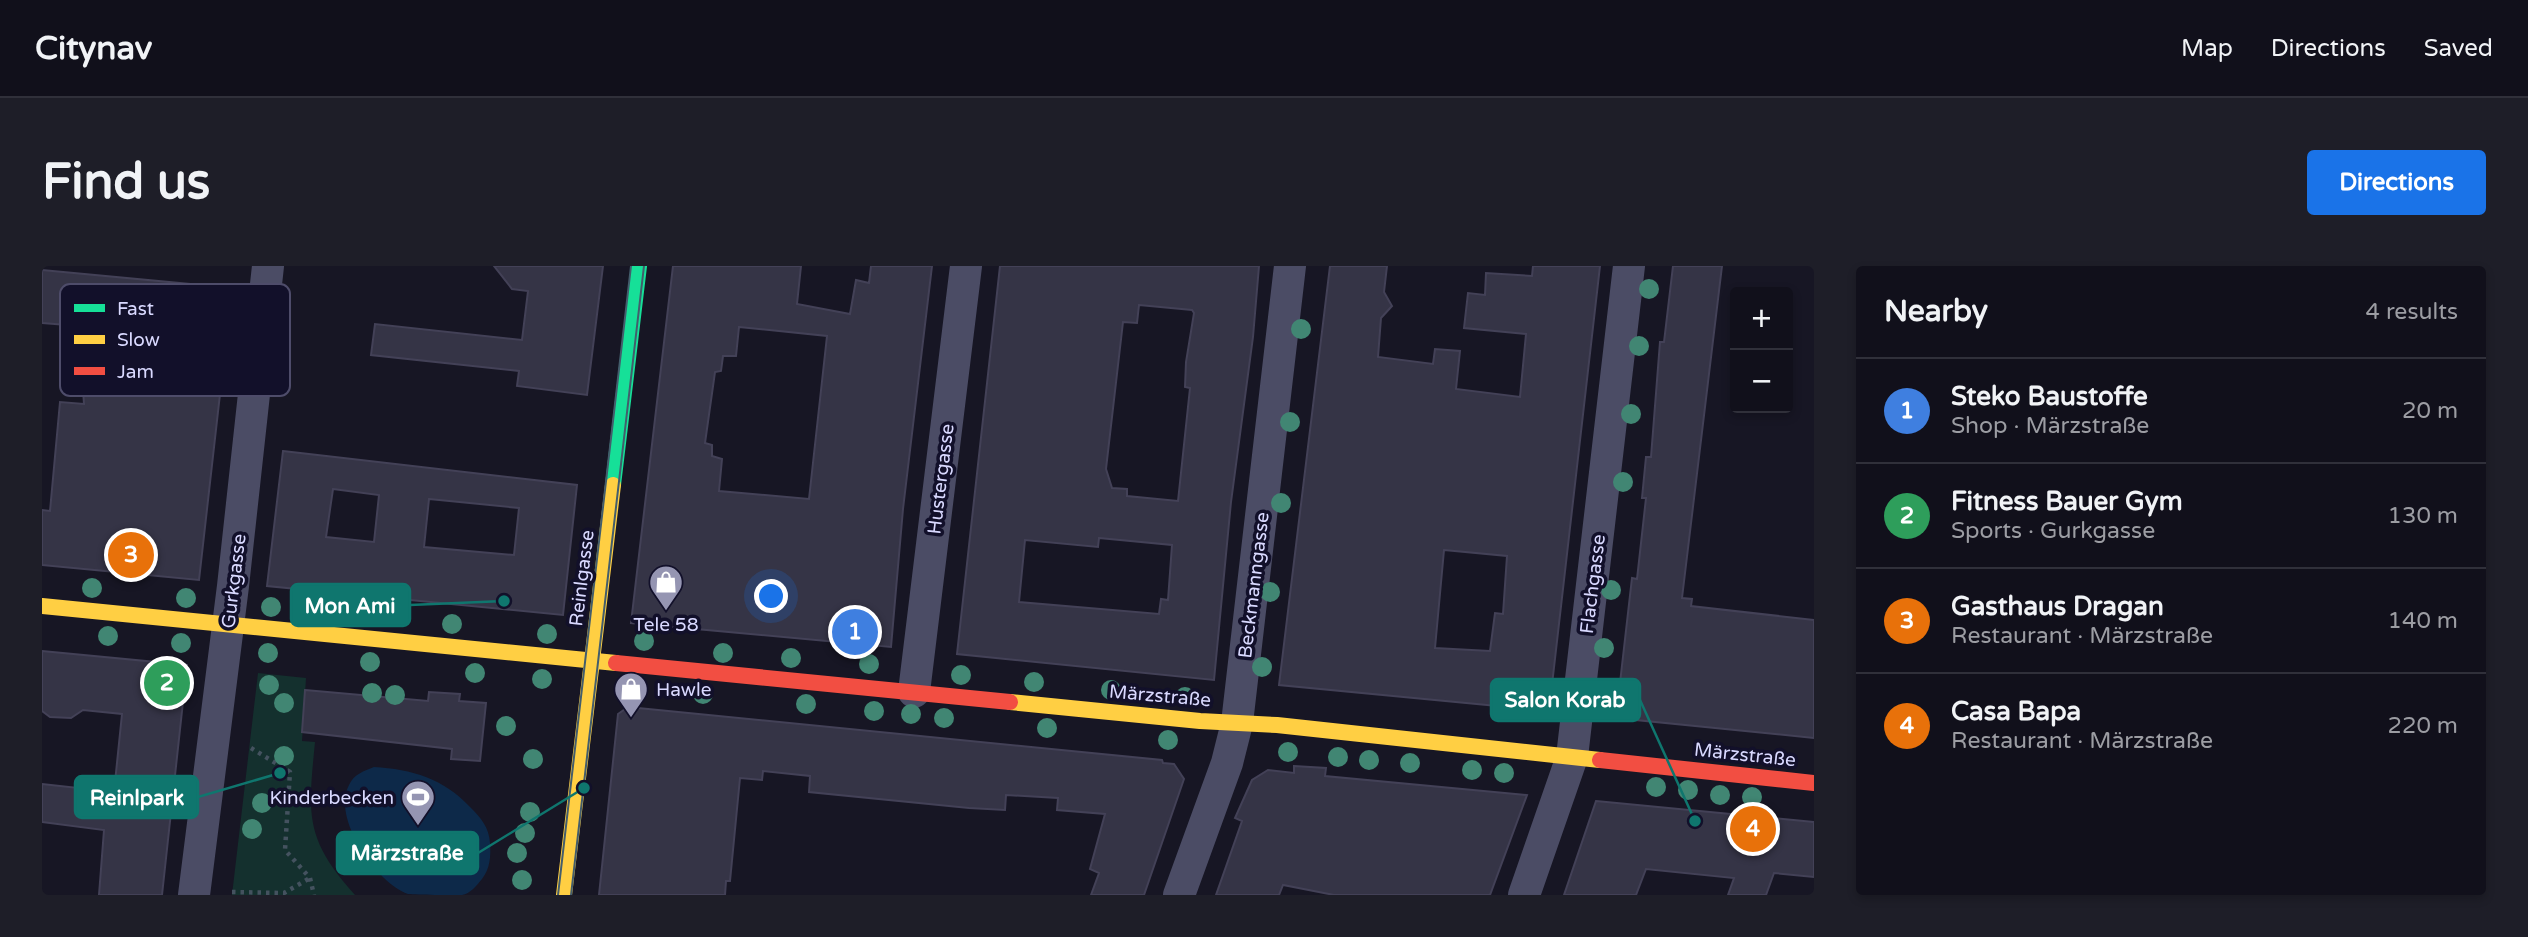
<!DOCTYPE html>
<html lang="en">
<head>
<meta charset="utf-8">
<style>
  :root { --surface:#11101b; --page:#1e1e28; --text:#f1f3f6; --muted:#9c9da3; --line:#30303a; --accent:#1a73e8 }
  body { margin:0; font-family:"Varela Round",sans-serif; background:var(--page); color:var(--text) }
  .controls { position:absolute; right:21px; top:21px; display:grid; overflow:hidden; border-radius:7px; box-shadow:0 4px 10px #0003 }
  .controls button { width:63px; height:63px; display:grid; place-items:center; padding:0; border:0; border-bottom:2px solid var(--line); background:var(--surface); color:var(--text); font:35px sans-serif }
  .you { position:absolute; left:730px; top:331px; width:24px; height:24px; margin:-18px; border:5px solid #fff; border-radius:50%; background:#1a73e8; box-shadow:0 0 0 10px #1a73e833 }
  .badge { display:grid; place-items:center; width:46px; height:46px; border-radius:50%; background:var(--accent); color:#fff; font-size:23px; font-weight:700 }
  .pin { position:absolute; translate:-50% -50%; border:4px solid #fff; box-shadow:0 2px 7px #0006 }
  .list { margin:0; padding:0; list-style:none }
  h2 { display:flex; justify-content:space-between; align-items:center; height:91px; margin:0; padding:0 28px; font-size:30px }
  h2 small { font-size:23px; font-weight:400; color:var(--muted) }
  .list li { display:grid; grid-template-columns:46px 1fr auto; gap:21px; align-items:center; box-sizing:border-box; height:105px; padding:0 28px; border-top:2px solid var(--line) }
  .list b { display:block; font-size:26px; white-space:nowrap }
  .list p { margin:0; font-size:23px; white-space:nowrap; color:var(--muted) }
  .list em { font-size:23px; font-style:normal; color:var(--muted) }
  .map { position:relative; flex:none; width:1772px; height:629px; overflow:hidden; border-radius:7px }
  header { display:flex; align-items:center; gap:42px; box-sizing:border-box; height:98px; padding:0 35px; background:var(--surface); border-bottom:2px solid var(--line) }
  header strong { font-size:33px }
  nav { display:flex; gap:38px; margin-inline-start:auto; font-size:24px }
  .intro { display:flex; align-items:center; justify-content:space-between; box-sizing:border-box; height:168px; padding:0 42px }
  h1 { margin:0; font-size:49px }
  .button { padding:18px 32px; border-radius:7px; background:var(--accent); color:#fff; font-size:24px; font-weight:700 }
  main { display:flex; gap:42px; padding:0 42px }
  aside { flex:1; background:var(--surface); border-radius:7px; box-shadow:0 4px 10px #0003 }
  .map>svg:first-child { display:block }
  .green { fill:#14302e }
  .water { fill:#0d2949 }
  .building { fill:#353446; stroke:#434157; stroke-width:2; fill-rule:evenodd }
  .lines { fill:none; stroke-linecap:round; stroke-linejoin:round }
  .path { stroke:#44525f; stroke-width:4.5; stroke-dasharray:3.5 5; stroke-linecap:butt }
  .street { stroke:#4b4c65; stroke-width:32 }
  .fast { stroke:#16e098; stroke-width:16 }
  .slow { stroke:#ffcf43; stroke-width:16 }
  .jam { stroke:#f24e42; stroke-width:16 }
  .tram { stroke:#435d6c; stroke-width:2 }
  .tree { fill:#418673 }
  .labels { text-anchor:middle; stroke-width:7; stroke-linejoin:round; paint-order:stroke }
  .street-label { font-size:19px; fill:#d9d9ff; stroke:#12102a }
  .poi-label { font-size:19px; fill:#d9d9ff; stroke:#12102a }
  .key { fill:#12102a; stroke:#4e4c6a; stroke-width:2 }
  .key-label { font-size:19px; fill:#d9d9ff }
  .leader { fill:none; stroke:#0f766e; stroke-width:2.5 }
  .callout-dot { fill:#0f766e; stroke:#12102a; stroke-width:2.5 }
  .callout { fill:#0f766e; stroke:#0f766e; stroke-width:2.5 }
  .callout-label { font-size:21px; text-anchor:middle; font-weight:bold; fill:#fff }
</style>
</head>
<body>
<header>
<strong>Citynav</strong>
<nav><a>Map</a><a>Directions</a><a>Saved</a></nav>
</header>
<div class="intro"><h1>Find us</h1><a class="button">Directions</a></div>
<main>
<div class="map">
<svg width="1772" height="629" viewBox="0 0 1772 629">
  <rect width="100%" height="100%" fill="#171624"/>
  <path class="green" d="M216 407 264 412 260 475 273 476C266 549 262 572 313 629H190Z"/>
  <path class="water" d="M332 501C370 503 402 513 428 541 439 552 447 561 448 577 449 590 448 603 440 613 435 619 428 628 420 629 409 629 375 629 366 628 335 617 289 552 307 519 312 508 322 505 332 501Z"/>
  <path class="building" d="M452 0H561L545 129 475 120 477 105 329 89 333 58 480 74 486 25 470 23Z
    M631 0H759L755 38 808 48 814 14 827 17 829 0H890L861 243 849 381 589 357ZM697 61 785 70 767 233 677 225 680 193 670 190V179L663 177 673 106 679 105 681 90H694Z
    M958 0H1217L1211 71 1189 236 1172 414 915 388ZM1097 39 1150 44 1152 47 1144 96 1143 121 1148 122 1136 235 1085 230V223L1070 222 1064 203 1081 56 1095 57ZM1057 272 1130 279 1126 334 1119 333 1117 348 977 336 983 274 1056 281Z
    M1288 0H1345L1342 26 1350 40 1339 52 1336 91 1391 98 1393 83 1418 85 1414 123 1478 131 1484 68 1422 62 1426 27 1443 29 1444 7 1490 10 1491 0H1558L1507 445 1237 419ZM1402 284 1465 290 1461 348 1453 347 1448 385 1393 382Z
    M1631 0H1680L1640 332 1650 333 1649 340 1772 354V472L1574 452 1590 312 1595 313 1604 232H1600L1604 191H1609L1618 76H1622Z
    M0 4 190 22 157 314 0 299V244L8 245 18 136 42 138 40 110 45 106 50 61 0 57Z
    M241 185 535 219 521 349 225 320ZM291 223 337 229 332 276 284 271ZM387 233 477 242 472 289 382 281Z
    M0 385 145 399 120 629H57L62 564 0 556V518L72 526 80 448 41 444 29 452 8 451 0 445Z
    M263 424 386 435 387 426 418 428 417 435 444 437 438 495 409 493 410 483 260 466Z
    M586 441 1120 494 1121 497 1132 498 1142 513 1102 629H1049L1057 607 1048 603 1063 548 1015 544 1016 532 964 529 963 544 927 542 767 526 768 510 721 505 720 514 698 512 688 615H684L683 629H557L576 448Z
    M1252 500 1284 502 1283 510 1485 529 1448 629H1292L1241 619 1237 629H1174L1200 555 1193 552 1210 514 1226 504 1252 507Z
    M1554 535 1772 556V611L1732 607 1724 629H1686L1692 612 1604 603 1594 629H1522Z"/>
  <g class="lines">
    <path class="path" d="M209 482 248 506 243 584 268 612 272 629
      M190 626 242 627 268 612"/>
    <path class="street" d="M872 426 924 0
      M152 629 191 320 226 0
      M1137 629 1185 497 1195 457 1248 0
      M1482 629 1530 491 1587 0"/>
    <path class="fast" d="M571 219 597 0"/>
    <path class="slow" d="M0 340 574 397
      M968 436 1158 455 1235 459 1558 494
      M522 629 571 219"/>
    <path class="jam" d="M574 397 968 436
      M1558 494 1772 517"/>
    <path class="tram" d="M516 629 589 0
      M529 629 602 0"/>
  </g>
  <g class="tree">
    <circle cx="1607" cy="23" r="10"/>
    <circle cx="1259" cy="63" r="10"/>
    <circle cx="1597" cy="80" r="10"/>
    <circle cx="1589" cy="148" r="10"/>
    <circle cx="1248" cy="156" r="10"/>
    <circle cx="1581" cy="216" r="10"/>
    <circle cx="1239" cy="237" r="10"/>
    <circle cx="50" cy="322" r="10"/>
    <circle cx="1569" cy="324" r="10"/>
    <circle cx="1228" cy="326" r="10"/>
    <circle cx="144" cy="332" r="10"/>
    <circle cx="229" cy="341" r="10"/>
    <circle cx="410" cy="358" r="10"/>
    <circle cx="505" cy="368" r="10"/>
    <circle cx="66" cy="370" r="10"/>
    <circle cx="602" cy="375" r="10"/>
    <circle cx="139" cy="377" r="10"/>
    <circle cx="1562" cy="382" r="10"/>
    <circle cx="226" cy="387" r="10"/>
    <circle cx="681" cy="387" r="10"/>
    <circle cx="749" cy="392" r="10"/>
    <circle cx="328" cy="396" r="10"/>
    <circle cx="827" cy="398" r="10"/>
    <circle cx="1220" cy="401" r="10"/>
    <circle cx="433" cy="407" r="10"/>
    <circle cx="919" cy="409" r="10"/>
    <circle cx="500" cy="413" r="10"/>
    <circle cx="992" cy="416" r="10"/>
    <circle cx="227" cy="419" r="10"/>
    <circle cx="591" cy="421" r="10"/>
    <circle cx="1069" cy="424" r="10"/>
    <circle cx="330" cy="427" r="10"/>
    <circle cx="661" cy="428" r="10"/>
    <circle cx="353" cy="429" r="10"/>
    <circle cx="1143" cy="431" r="10"/>
    <circle cx="242" cy="437" r="10"/>
    <circle cx="764" cy="438" r="10"/>
    <circle cx="832" cy="445" r="10"/>
    <circle cx="869" cy="448" r="10"/>
    <circle cx="902" cy="452" r="10"/>
    <circle cx="464" cy="460" r="10"/>
    <circle cx="1005" cy="462" r="10"/>
    <circle cx="1126" cy="474" r="10"/>
    <circle cx="1246" cy="486" r="10"/>
    <circle cx="242" cy="490" r="10"/>
    <circle cx="1296" cy="491" r="10"/>
    <circle cx="491" cy="493" r="10"/>
    <circle cx="1327" cy="494" r="10"/>
    <circle cx="1368" cy="497" r="10"/>
    <circle cx="1430" cy="504" r="10"/>
    <circle cx="1462" cy="507" r="10"/>
    <circle cx="1614" cy="521" r="10"/>
    <circle cx="1646" cy="524" r="10"/>
    <circle cx="1678" cy="529" r="10"/>
    <circle cx="1710" cy="531" r="10"/>
    <circle cx="220" cy="537" r="10"/>
    <circle cx="488" cy="546" r="10"/>
    <circle cx="210" cy="563" r="10"/>
    <circle cx="483" cy="567" r="10"/>
    <circle cx="475" cy="587" r="10"/>
    <circle cx="480" cy="614" r="10"/>
  </g>
  <defs>
    <g id="shop-pin" transform="scale(1.75)"><path d="M0 17L-7.5 6A9.5 9.5 0 1 1 7.5 6Z" fill="#9595b2" stroke="#12102a"/><path d="M-5-2.5h2.3a2.7 3.5 0 0 1 5.4 0H5L5.5 6h-11ZM-1.5-2.5h3a1.5 2.3 0 0 0-3 0Z" fill="#fff"/></g>
    <g id="stadium-pin" transform="scale(1.75)"><path d="M0 17L-7.5 6A9.5 9.5 0 1 1 7.5 6Z" fill="#9595b2" stroke="#12102a"/><path d="M0-5a6.5 5 0 1 0 0 10a6.5 5 0 1 0 0-10ZM-3.5-1.8h7v3.6h-7Z" fill="#fff"/></g>
  </defs>
  <g fill-rule="evenodd">
    <use href="#shop-pin" x="624" y="316"/>
    <use href="#shop-pin" x="589" y="423"/>
    <use href="#stadium-pin" x="376" y="531"/>
  </g>
  <g class="labels">
    <g class="street-label">
      <text transform="translate(898 213) rotate(-83)" y="7">Hustergasse</text>
      <text transform="translate(539 312) rotate(-83)" y="7">Reinlgasse</text>
      <text transform="translate(191 315) rotate(-83)" y="7">Gurkgasse</text>
      <text transform="translate(1550 318) rotate(-83)" y="7">Flachgasse</text>
      <text transform="translate(1211 319) rotate(-83)" y="7">Beckmanngasse</text>
      <text transform="translate(1118 429) rotate(5)" y="7">Märzstraße</text>
      <text transform="translate(1703 488) rotate(6)" y="7">Märzstraße</text>
    </g>
    <g class="poi-label">
      <text x="624" y="365">Tele 58</text>
      <text x="614" y="430" text-anchor="start">Hawle</text>
      <text x="352" y="538" text-anchor="end">Kinderbecken</text>
    </g>
  </g>
  <rect x="18" y="18" width="230" height="112" rx="10" class="key"/>
  <rect x="32" y="38" width="31" height="8" fill="#16e098"/>
  <rect x="32" y="69" width="31" height="9" fill="#ffcf43"/>
  <rect x="32" y="101" width="31" height="8" fill="#f24e42"/>
  <g class="key-label">
    <text x="75" y="49">Fast</text>
    <text x="75" y="80">Slow</text>
    <text x="75" y="112">Jam</text>
  </g>
  <path class="leader" d="M462 335L368 339M1653 555L1598 434M238 507L156 531M542 522L436 587"/>
  <g class="callout-dot">
    <circle cx="462" cy="335" r="7"/>
    <circle cx="1653" cy="555" r="7"/>
    <circle cx="238" cy="507" r="7"/>
    <circle cx="542" cy="522" r="7"/>
  </g>
  <g class="callout">
    <rect x="249" y="318" width="119" height="42" rx="7"/>
    <rect x="1449" y="413" width="149" height="42" rx="7"/>
    <rect x="33" y="510" width="123" height="42" rx="7"/>
    <rect x="295" y="566" width="141" height="42" rx="7"/>
  </g>
  <g class="callout-label">
    <text x="308" y="347">Mon Ami</text>
    <text x="1523" y="441">Salon Korab</text>
    <text x="95" y="539">Reinlpark</text>
    <text x="365" y="594">Märzstraße</text>
  </g>
</svg>
<div class="controls">
<button>+</button>
<button>−</button>
</div>
<div class="you"></div>
<div class="pin badge" style="left:813px;top:366px;background:#3f7fe0">1</div>
<div class="pin badge" style="left:125px;top:417px;background:#2e9e5b">2</div>
<div class="pin badge" style="left:89px;top:289px;background:#e8710a">3</div>
<div class="pin badge" style="left:1711px;top:563px;background:#e8710a">4</div>
</div>
<aside>
<h2>Nearby<small>4 results</small></h2>
<ul class="list">
<li><span class="badge" style="background:#3f7fe0">1</span><div><b>Steko Baustoffe</b><p>Shop · Märzstraße</p></div><em>20 m</em></li>
<li><span class="badge" style="background:#2e9e5b">2</span><div><b>Fitness Bauer Gym</b><p>Sports · Gurkgasse</p></div><em>130 m</em></li>
<li><span class="badge" style="background:#e8710a">3</span><div><b>Gasthaus Dragan</b><p>Restaurant · Märzstraße</p></div><em>140 m</em></li>
<li><span class="badge" style="background:#e8710a">4</span><div><b>Casa Bapa</b><p>Restaurant · Märzstraße</p></div><em>220 m</em></li>
</ul>
</aside>
</main>
</body>
</html>
